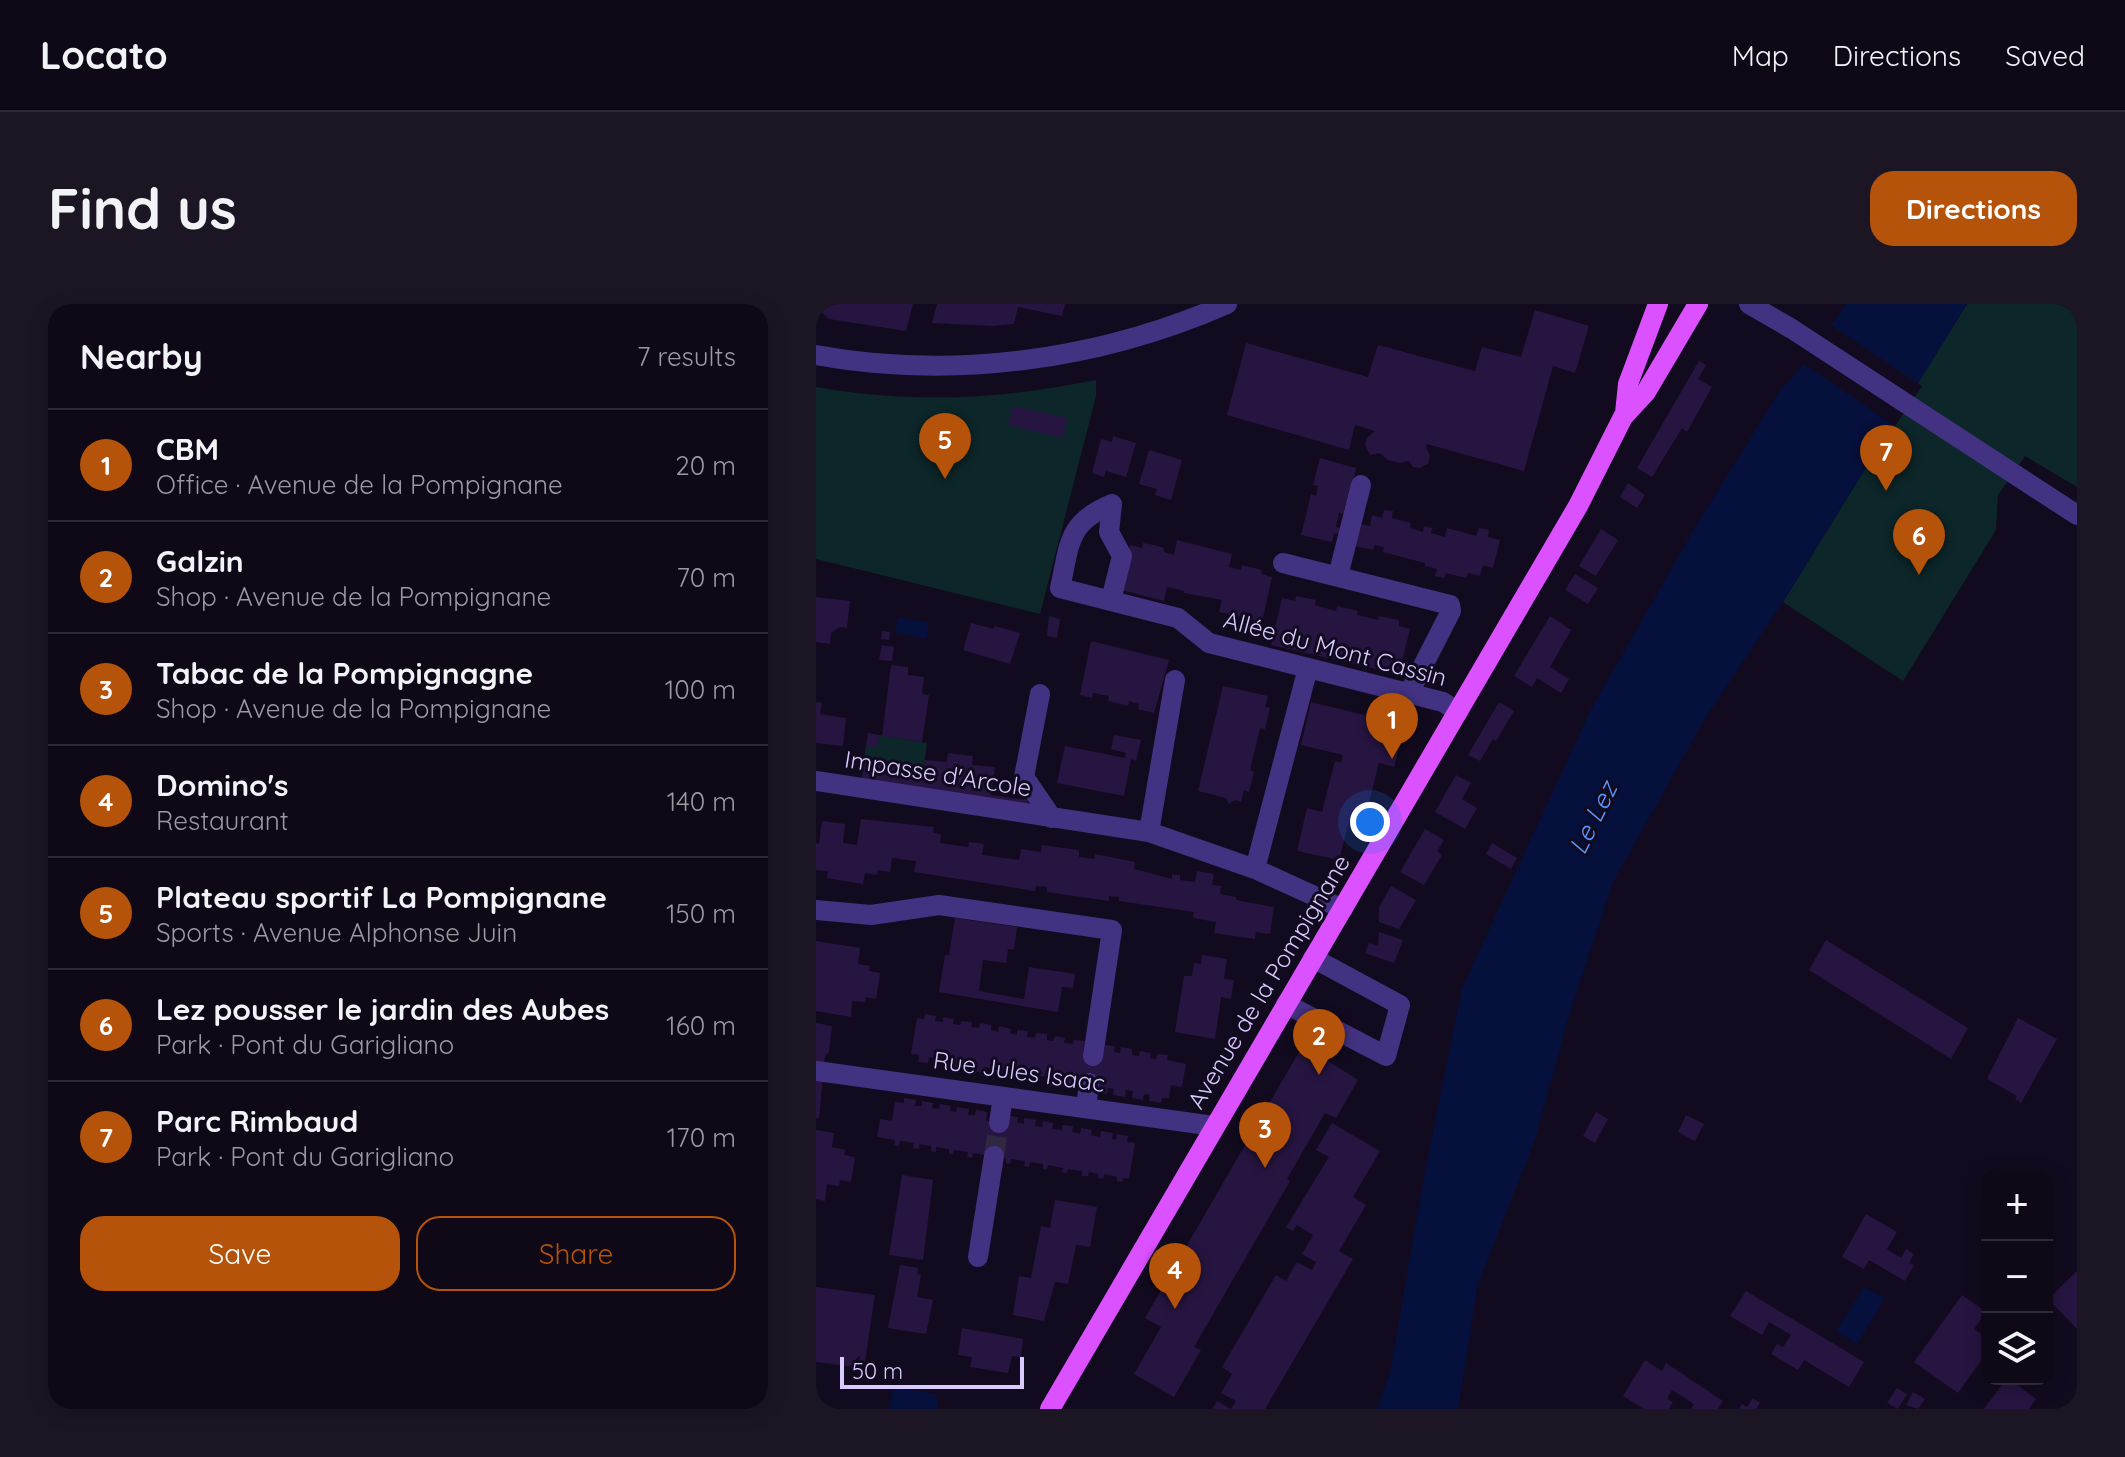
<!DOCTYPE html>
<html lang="en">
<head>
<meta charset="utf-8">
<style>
  :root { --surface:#0e0817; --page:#1c1624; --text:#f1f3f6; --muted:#9b9aa1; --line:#2e2936; --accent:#b45309 }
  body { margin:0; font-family:Quicksand,sans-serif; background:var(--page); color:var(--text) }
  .controls { position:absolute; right:24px; bottom:24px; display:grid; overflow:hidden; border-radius:16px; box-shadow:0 4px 20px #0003 }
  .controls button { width:72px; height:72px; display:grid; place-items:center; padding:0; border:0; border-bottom:2px solid var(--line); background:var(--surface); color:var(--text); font:40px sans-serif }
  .scale { position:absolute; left:24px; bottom:20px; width:184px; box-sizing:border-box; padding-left:8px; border:4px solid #d8c9ff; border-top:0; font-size:22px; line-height:28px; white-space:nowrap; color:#d8c9ff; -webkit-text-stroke:6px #120b1f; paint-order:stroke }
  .you { position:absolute; left:554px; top:518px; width:28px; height:28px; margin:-20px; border:6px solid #fff; border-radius:50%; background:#1a73e8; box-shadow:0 0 0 12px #1a73e833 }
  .badge { display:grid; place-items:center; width:52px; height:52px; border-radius:50%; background:var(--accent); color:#fff; font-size:26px; font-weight:700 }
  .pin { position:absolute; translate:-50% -66px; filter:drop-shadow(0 2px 4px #0008) }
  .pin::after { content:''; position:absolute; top:42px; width:28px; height:24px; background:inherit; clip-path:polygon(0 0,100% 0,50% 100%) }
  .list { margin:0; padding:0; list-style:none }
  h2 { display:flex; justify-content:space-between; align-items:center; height:104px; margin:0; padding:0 32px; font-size:34px }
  h2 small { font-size:26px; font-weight:400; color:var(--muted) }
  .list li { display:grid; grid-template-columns:52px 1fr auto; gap:24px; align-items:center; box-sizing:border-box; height:112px; padding:0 32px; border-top:2px solid var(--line) }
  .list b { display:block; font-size:30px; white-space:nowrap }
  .list p { margin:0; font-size:26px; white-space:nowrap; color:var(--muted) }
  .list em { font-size:26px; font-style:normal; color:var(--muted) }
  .actions { display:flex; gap:16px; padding:24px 32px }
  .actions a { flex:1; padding:18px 0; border:2px solid var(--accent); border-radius:24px; text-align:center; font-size:28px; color:var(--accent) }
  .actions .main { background:var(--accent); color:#fff }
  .icon { flex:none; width:44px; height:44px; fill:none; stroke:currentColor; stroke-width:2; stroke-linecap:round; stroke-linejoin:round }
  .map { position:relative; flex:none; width:1261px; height:1105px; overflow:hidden; border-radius:24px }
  header { display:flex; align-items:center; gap:48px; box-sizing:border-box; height:112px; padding:0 40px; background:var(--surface); border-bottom:2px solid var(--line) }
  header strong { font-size:38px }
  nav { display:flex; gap:44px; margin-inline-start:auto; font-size:28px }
  .intro { display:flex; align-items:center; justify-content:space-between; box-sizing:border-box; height:192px; padding:0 48px }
  h1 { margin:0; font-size:56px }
  .button { padding:20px 36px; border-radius:24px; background:var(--accent); color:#fff; font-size:28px; font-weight:700 }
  main { display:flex; gap:48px; padding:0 48px }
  aside { flex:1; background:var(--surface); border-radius:24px; box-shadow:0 4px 20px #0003 }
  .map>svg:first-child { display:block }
  .green { fill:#0d2629 }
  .water { fill:#05103d }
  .pier { fill:#120b1f }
  .building { fill:#261541 }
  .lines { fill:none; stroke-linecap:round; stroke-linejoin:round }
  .minor-tunnel { stroke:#302841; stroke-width:20; stroke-dasharray:20 10; stroke-linecap:butt }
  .minor { stroke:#423281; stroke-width:20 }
  .major { stroke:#db50ff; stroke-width:20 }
  .labels { text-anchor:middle; stroke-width:6; stroke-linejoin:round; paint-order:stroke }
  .street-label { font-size:24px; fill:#d8c9ff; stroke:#120b1f }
  .water-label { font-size:26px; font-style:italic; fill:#5795ff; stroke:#120b1f }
</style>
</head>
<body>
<header>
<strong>Locato</strong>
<nav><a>Map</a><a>Directions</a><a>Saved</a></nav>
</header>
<div class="intro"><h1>Find us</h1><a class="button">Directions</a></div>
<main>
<aside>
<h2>Nearby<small>7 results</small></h2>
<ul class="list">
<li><span class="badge">1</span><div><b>CBM</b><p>Office · Avenue de la Pompignane</p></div><em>20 m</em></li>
<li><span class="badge">2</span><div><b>Galzin</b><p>Shop · Avenue de la Pompignane</p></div><em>70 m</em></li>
<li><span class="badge">3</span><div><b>Tabac de la Pompignagne</b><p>Shop · Avenue de la Pompignane</p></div><em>100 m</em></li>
<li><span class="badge">4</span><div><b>Domino's</b><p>Restaurant</p></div><em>140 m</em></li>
<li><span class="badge">5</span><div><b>Plateau sportif La Pompignane</b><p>Sports · Avenue Alphonse Juin</p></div><em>150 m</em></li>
<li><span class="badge">6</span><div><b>Lez pousser le jardin des Aubes</b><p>Park · Pont du Garigliano</p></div><em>160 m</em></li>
<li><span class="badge">7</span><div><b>Parc Rimbaud</b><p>Park · Pont du Garigliano</p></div><em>170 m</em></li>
</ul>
<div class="actions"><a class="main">Save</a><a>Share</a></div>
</aside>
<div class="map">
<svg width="1261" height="1105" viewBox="0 0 1261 1105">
  <rect width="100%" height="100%" fill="#120b1f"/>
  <path class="green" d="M1151 0H1261V183L1209 152 1182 191 1180 226 1087 377 967 298Z
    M280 76V92L224 310 0 255V83C96 100 185 95 280 76Z
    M63 431 111 439 108 462 48 454 50 442 61 443Z"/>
  <path class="water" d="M1030 0H1151L967 298 887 418 797 578 752 715 719 836 662 980 642 1105H561L574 1068 609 867 646 684 774 407 878 225 965 85 988 60Z
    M82 313 113 319 110 335 79 328Z
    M1048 983 1069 994 1041 1040 1020 1027Z
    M77 1083 120 1090 122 1105H73Z"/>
  <path class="pier" d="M1015 21 1106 82 1079 122 988 60Z"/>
  <path class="building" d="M0 0H97L90 27 13 15 0 3Z
    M121 0H249L246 12 202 3 198 20 176 22 116 19Z
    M719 6 773 22 759 69 737 62 708 167 611 140 610 144 614 151 612 160 603 164 597 163 593 157 584 159 572 156 564 149 554 151 549 141 551 134 559 127 539 121 533 146 411 111 430 39 552 73 562 41 659 67 666 43 705 53Z
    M883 57 890 61 882 75 896 83 871 128 866 124 836 173 821 164Z
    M197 102 252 114 247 134 192 121Z
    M297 132 320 139 310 173 290 167 288 173 276 169 285 135 296 138Z
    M333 146 366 156 355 196 339 191 341 185 323 180Z
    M504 154 540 164 532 200 530 199 527 210 523 209 520 223 524 224 523 230 518 229 516 238 485 231 495 190 500 192 502 182 497 181Z
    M812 179 829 191 821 204 804 193Z
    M568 206 577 207 576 214 595 219 594 224 607 228 608 222 616 224 615 229 629 233 631 224 660 232 663 224 673 226 672 233 684 236 677 264 667 261 664 272 652 269 650 274 630 269 628 274 619 272 621 265 609 262V259L567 248 568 243 559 241 557 246 539 242 544 220 554 222 556 211 566 214Z
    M785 225 802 236 780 272 763 262Z
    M361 236 416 250 413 263 425 266 426 261 446 266 445 270 456 273 446 318 403 308 406 296 368 289V287L351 283 348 297 305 286 314 241 326 244 327 239 338 241 348 244V248L358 251Z
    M759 270 782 284 772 300 749 286Z
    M480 292 500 296 499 301 520 307 521 302 542 307 541 311 562 316 563 312 583 316V322L594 325 583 370 455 341 466 294 479 297Z
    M0 293 34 297 31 324 24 323 15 329 14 340 0 338Z
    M233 312 244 315 241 334 231 332Z
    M734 312 755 326 734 363 753 375 745 389 721 374 716 383 698 372Z
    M155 319 177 325 179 322 204 329 194 360 147 346Z
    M66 327 74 328 73 336 65 335Z
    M275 337 353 356 338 409 322 405 323 400 313 397 312 402 292 397 293 392 277 389 276 394 264 391Z
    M66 341 78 343 76 357 63 356Z
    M75 361 92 363V371L108 373 106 390 113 391 106 438 66 432Z
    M407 382 452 392 449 403 454 404 449 425 444 424 434 466 438 468 433 488 428 486 425 498 419 496 413 500 410 494 382 487Z
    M0 398 6 399 4 410 30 414 27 442 0 439Z
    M495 398 589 421 578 463 563 459 550 510 536 506 523 556 481 547 491 504 506 508 519 457 525 459 527 451 485 441Z
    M683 398 698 407 680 437 677 435 664 457 652 451Z
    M52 429 63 431 61 444 50 442Z
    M298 431 325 436 320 457 315 455 308 492 241 479 249 442 309 454 310 449 295 445Z
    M132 449 157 452 156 461 179 463 175 491 212 496 211 506 46 477 48 454 108 462 109 456 131 458Z
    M640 471 655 479 646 495 661 504 649 525 619 508Z
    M45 515 118 523 117 529 125 530 124 539 152 543 153 538 168 540 166 551 203 556 205 545 225 548 226 541 263 546V553L278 555 279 550 319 558 318 565 356 575V570L364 571V576L379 578 381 567 398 570 396 581 405 582 404 590 420 593V596L458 603 454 630 440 628 439 635 398 629 400 618 377 614 378 608 303 597V593L293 592V597L231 588V583L220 582 219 587 98 568 100 557 76 554 74 568 62 566 61 571 49 569 47 580 11 574 12 567 0 566V539L3 540 6 517 29 520 27 539 41 541Z
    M609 525 628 536 621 547 626 551 608 581 584 568Z
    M676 539 701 554 695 565 670 550Z
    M575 582 600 596 583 625 563 618V603Z
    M139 614 201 623 198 646 192 645 190 659 167 656 163 687 208 695 213 663 259 670 257 684 246 683 242 708 123 688 129 651H133Z
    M563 628 587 636 578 659 549 649 553 639 562 642Z
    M1010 636 1152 724 1135 755 993 666Z
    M0 637 44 644 42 660 54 662 53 667 64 669 60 695 50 693 49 698 36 697 35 713 0 707Z
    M386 651 411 655 408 675 418 676 415 695 405 693 399 735 359 728 368 672H376L378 659 385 660Z
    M109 710 120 712 119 717 127 718V713L138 715 137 720 144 721 145 717 156 718 155 723 163 724 164 719 175 721V726L182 728 183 722 195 725 194 729 201 731V726L212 727 211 733 219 734 220 729 231 730V736L237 737 239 732 249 734 248 739 257 740 258 736 269 737 267 750 288 741 299 742 298 748 304 749 305 743 316 745V751L323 752 324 747 335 749 334 754 340 755 341 750 352 751 351 756 370 760 366 783 355 781 353 794H346L345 799 333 797 334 791 328 790 327 796 316 794 317 787 310 786 309 793 297 791 298 785 292 784 291 790 279 788 281 781 262 777 261 785 251 783 252 777 242 775 241 781 231 779 232 773 224 772 223 778 212 776 213 771 206 769 204 775 194 773 195 767 187 766 186 772 175 770 176 764 168 763 167 769 156 767 157 761 149 760 148 765 138 764 139 758 131 756 130 762 120 761 121 755 113 753 112 759 102 758 103 751 95 750 101 714 108 715Z
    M1202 714 1241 735 1205 799 1199 795 1201 792 1171 775Z
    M0 719 16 722 13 748 9 752 3 814H0Z
    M487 741 542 776 520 814 509 809 471 875 474 877 378 1043 385 1046 358 1093 318 1070 345 1023 329 1014Z
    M88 794 100 796 99 802H106V797L117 799 116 804 123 805 124 800 135 802 134 807 140 808 141 803 153 805 152 811H159L160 806 171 808 170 817 183 819 189 811 202 813 201 819 208 820V814L220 816 219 822 226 823 227 817 237 819 236 825 246 826V821L257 822 256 828 264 830 265 824 276 826 275 831 284 833 285 827 297 829 296 835 300 836 301 830 312 832 311 838 319 839 313 875 307 874 306 878 301 877V873L288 870 287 875 282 874V870L273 868 272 872H266V867L252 865 251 869 246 868 247 864 232 861 231 866 227 865V860L214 858 213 863 208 862 209 857 195 855 194 860 190 859V854L157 849 156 854 151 853 152 848 138 846 137 850H133V845L120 843V848L115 847V842L103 840V845L97 844 98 839 84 837 83 842 78 841 79 836 61 833 64 815 76 817 79 798 88 799Z
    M780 808 792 815 779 839 767 832Z
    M870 811 888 820 879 837 862 828Z
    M516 819 564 847 537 893 550 901 523 947 537 955 449 1105H415L420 1097 405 1089 416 1070 406 1063 460 971 470 977 481 958 496 966 500 958 486 950 497 931 481 921 477 927 470 923 513 853 500 846Z
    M0 826 18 829 16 843 29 846 28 851 39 853 35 878 24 876 23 882 11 880 9 897 0 895Z
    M86 871 117 876 107 956 73 951Z
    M239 896 281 903 274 943 260 941 252 980 239 978 228 1017 197 1011 203 972 215 974 225 922 234 924Z
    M1050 910 1081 928 1071 945 1085 954 1090 945 1098 950 1093 959 1098 961 1089 977 1053 956 1048 965 1026 953Z
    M84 961 102 964 101 970 105 971 101 993 117 996 110 1030 72 1024Z
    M1261 967V1025L1232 995Z
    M0 983 59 991 48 1064 0 1058Z
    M930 987 1048 1058 1033 1083 988 1056 982 1066 955 1050 961 1040 967 1043 975 1031 953 1018 946 1031 914 1012Z
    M1146 991 1170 1008 1158 1025 1171 1034V1048L1142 1089 1098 1058Z
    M146 1024 207 1035 205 1053 196 1052 192 1069 154 1063 156 1053 142 1051Z
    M829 1056 846 1067 850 1059 907 1097 902 1105H875L878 1100 856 1086 851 1095 857 1098 853 1105H828L807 1092Z
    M1190 1075H1194L1220 1095 1213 1105H1168Z
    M1081 1084 1091 1090 1082 1105 1071 1099Z
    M1097 1088 1109 1095 1102 1105 1090 1101Z
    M937 1094 944 1099 940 1105H923L926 1100 931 1103Z
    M401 1097 415 1105H396Z"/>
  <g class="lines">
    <path class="minor-tunnel" d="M178 852 183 819"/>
    <path class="minor" d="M933 0 976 25 1261 211
      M0 51C138 76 283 56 411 0
      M467 259 634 301 635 307 593 389
      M522 272 545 181
      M295 296 306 252 293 228 296 200C250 219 254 241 244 284L362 314 393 339 627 398 642 408
      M224 390 208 473 236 514
      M0 477 333 528 439 565 527 605
      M333 528 359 376
      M439 565 492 364
      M0 606 55 611 123 601 296 626 277 752
      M470 700 570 752 584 701 497 654
      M0 767 398 822
      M270 803 273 779
      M183 819 187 793
      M162 953 178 852"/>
    <path class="major" d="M809 109 812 80 842 0
      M234 1105 762 202 807 113 830 88 882 0"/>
  </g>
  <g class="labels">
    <g class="street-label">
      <text transform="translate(519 345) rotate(15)" y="8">Allée du Mont Cassin</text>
      <text transform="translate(122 470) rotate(9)" y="8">Impasse d'Arcole</text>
      <text transform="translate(453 678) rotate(-59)" y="8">Avenue de la Pompignane</text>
      <text transform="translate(203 768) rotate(8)" y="8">Rue Jules Isaac</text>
    </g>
    <g class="water-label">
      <text transform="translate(777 514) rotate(-64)" y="9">Le Lez</text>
    </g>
  </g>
</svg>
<div class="controls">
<button>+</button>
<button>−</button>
<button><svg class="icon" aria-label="layers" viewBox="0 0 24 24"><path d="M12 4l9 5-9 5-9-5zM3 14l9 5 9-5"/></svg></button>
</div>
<div class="scale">50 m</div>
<div class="you"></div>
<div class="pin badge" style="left:576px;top:455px">1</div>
<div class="pin badge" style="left:503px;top:771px">2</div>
<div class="pin badge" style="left:449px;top:864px">3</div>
<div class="pin badge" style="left:359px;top:1005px">4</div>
<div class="pin badge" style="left:129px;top:175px">5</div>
<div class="pin badge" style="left:1103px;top:271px">6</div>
<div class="pin badge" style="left:1070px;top:187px">7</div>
</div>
</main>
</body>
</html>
